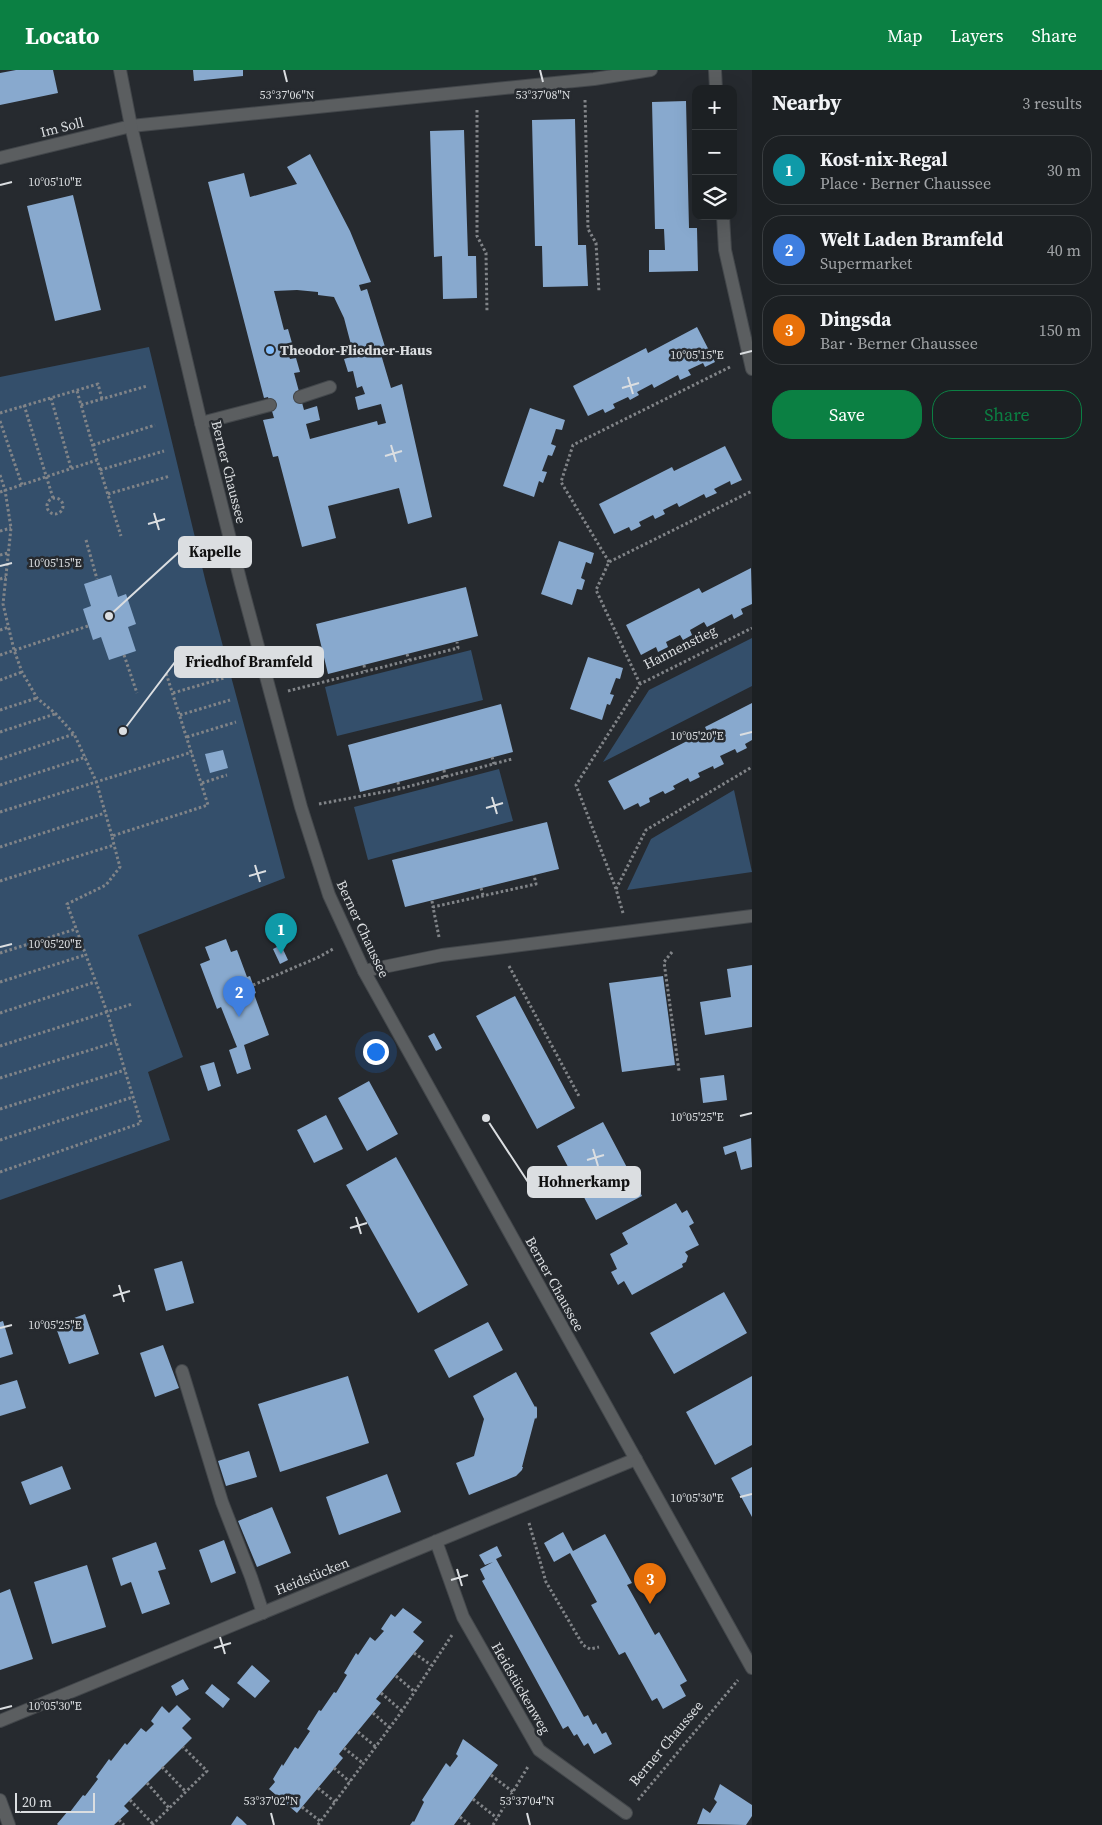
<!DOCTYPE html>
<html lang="en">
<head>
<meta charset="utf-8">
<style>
  :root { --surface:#1c2023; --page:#292d30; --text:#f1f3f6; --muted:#a0a3a6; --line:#3a3e41; --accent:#0b8043 }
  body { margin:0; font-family:"Source Serif 4",serif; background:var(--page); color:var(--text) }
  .controls { position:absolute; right:15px; top:15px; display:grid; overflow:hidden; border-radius:10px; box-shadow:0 5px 20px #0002 }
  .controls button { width:45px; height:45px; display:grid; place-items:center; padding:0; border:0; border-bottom:1px solid var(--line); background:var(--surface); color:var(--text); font:25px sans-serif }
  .scale { position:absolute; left:15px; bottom:12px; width:80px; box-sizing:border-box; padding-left:5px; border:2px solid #dbdee1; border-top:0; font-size:14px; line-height:18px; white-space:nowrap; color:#dbdee1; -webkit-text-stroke:4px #262a2f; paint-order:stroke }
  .you { position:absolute; left:375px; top:981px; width:18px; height:18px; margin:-12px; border:4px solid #fff; border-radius:50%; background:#1a73e8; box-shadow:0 0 0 8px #1a73e833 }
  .badge { display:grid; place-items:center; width:32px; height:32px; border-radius:50%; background:var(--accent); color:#fff; font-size:16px; font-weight:700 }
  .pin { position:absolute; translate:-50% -41px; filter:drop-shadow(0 1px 2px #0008) }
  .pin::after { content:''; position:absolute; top:26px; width:18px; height:15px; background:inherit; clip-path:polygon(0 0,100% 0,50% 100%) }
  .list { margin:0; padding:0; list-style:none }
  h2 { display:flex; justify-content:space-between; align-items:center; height:65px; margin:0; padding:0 20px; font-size:21px }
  h2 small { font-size:16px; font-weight:400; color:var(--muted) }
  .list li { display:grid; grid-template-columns:32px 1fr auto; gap:15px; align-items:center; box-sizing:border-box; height:70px; margin:0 10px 10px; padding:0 10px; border:1px solid var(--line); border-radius:20px }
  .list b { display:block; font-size:19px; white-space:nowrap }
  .list p { margin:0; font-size:16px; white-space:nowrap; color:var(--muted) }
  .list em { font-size:16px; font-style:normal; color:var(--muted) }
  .actions { display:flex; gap:10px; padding:15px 20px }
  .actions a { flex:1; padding:11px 0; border:1px solid var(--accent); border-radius:20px; text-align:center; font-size:18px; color:var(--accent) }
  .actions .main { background:var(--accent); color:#fff }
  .icon { flex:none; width:28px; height:28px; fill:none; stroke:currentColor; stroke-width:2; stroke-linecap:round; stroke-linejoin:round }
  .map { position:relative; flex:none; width:752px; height:1755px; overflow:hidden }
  header { display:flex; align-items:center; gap:30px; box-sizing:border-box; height:70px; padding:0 25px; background:var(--accent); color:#fff }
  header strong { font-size:24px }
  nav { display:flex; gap:28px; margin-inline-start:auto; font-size:18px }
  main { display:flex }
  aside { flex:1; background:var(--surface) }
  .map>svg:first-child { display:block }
  .green { fill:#344f6b }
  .building { fill:#88a9ce; fill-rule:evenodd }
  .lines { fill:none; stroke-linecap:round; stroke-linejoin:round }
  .service-casing { stroke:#43474b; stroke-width:14 }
  .minor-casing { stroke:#43474b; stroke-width:14 }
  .tertiary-casing { stroke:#43474b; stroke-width:14 }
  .path { stroke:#818488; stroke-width:3; stroke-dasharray:2.5 2.5; stroke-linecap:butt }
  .service { stroke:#5b5e60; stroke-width:12 }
  .minor { stroke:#5b5e60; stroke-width:12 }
  .tertiary { stroke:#5b5e60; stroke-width:12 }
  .ticks { fill:none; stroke:#dbdee1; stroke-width:2 }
  .poi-dot { fill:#82bcfa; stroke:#262a2f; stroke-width:2 }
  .labels { text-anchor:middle; stroke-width:5; stroke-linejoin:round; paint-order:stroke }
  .street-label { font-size:14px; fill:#dbdee1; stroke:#262a2f }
  .poi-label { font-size:14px; font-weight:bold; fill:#dbdee1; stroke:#262a2f; text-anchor:start }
  .ticks-label { font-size:12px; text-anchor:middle; fill:#dbdee1; stroke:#262a2f; stroke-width:5; stroke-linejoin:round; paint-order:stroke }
  .leader { fill:none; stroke:#dbdee1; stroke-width:2 }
  .callout-dot { fill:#dbdee1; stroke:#262a2f; stroke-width:2 }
  .callout { fill:#dbdee1; stroke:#dbdee1; stroke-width:2 }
  .callout-label { font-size:15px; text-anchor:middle; font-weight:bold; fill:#111 }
</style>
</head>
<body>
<header>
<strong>Locato</strong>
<nav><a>Map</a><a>Layers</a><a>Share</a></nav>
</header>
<main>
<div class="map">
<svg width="752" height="1755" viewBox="0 0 752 1755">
  <rect width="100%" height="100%" fill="#262a2f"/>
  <path class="green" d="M149 277 206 513 285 808 138 865 183 987 148 1002 170 1070 0 1130V307Z
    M752 568V616L603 692 649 620Z
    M471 580 483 630 337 666 325 617Z
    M499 699 513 751 368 790 354 737Z
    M734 720 752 802 627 820 651 769Z"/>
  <path class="building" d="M16 0H53L58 23 0 35V3Z
    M193 0H243V6L194 11Z
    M686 31 689 158H697L698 201 649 202V180H665L664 159H655L652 32Z
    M575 49 578 175H586L588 216 543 217 542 176H535L532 50Z
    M464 60 468 186H476L477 228 443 229 442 186 434 187 430 61Z
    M310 84 350 161 371 212 359 215 361 221 367 219 386 280 380 281 391 318 402 314 432 447 408 454 399 418 328 436 336 468 302 477 278 386 273 387 263 350 274 348 268 327 264 328 208 112 244 103 250 127 297 114 287 97ZM297 220 318 222V225L334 227 344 248 354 286 344 289 348 302 353 301 357 318 362 316 365 324 355 327 358 340 381 334 386 353 378 355 377 351 310 369 306 354 320 350 317 336 304 340 294 303 300 302 296 288 290 289 286 274 292 273 288 259 284 260 274 221Z
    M73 125 101 240 55 251 27 136Z
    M697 257 715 292 705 297 703 293 688 300 691 305 680 310 678 305 654 318 652 314 637 322 639 325 630 330 628 327 613 334 615 338 605 343 603 339 588 346 573 316 646 278 648 283Z
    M530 338 565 350 562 360 556 359 551 374 556 376 552 386 548 385 542 401 547 402 543 413 539 411 534 427 503 416Z
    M725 376 742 410 731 415 730 411 714 419 717 423 706 428 704 424 679 437 677 433 663 440 665 444 655 449 653 445 639 452 641 456 631 461 629 457 614 464 599 434 672 397 674 401Z
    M559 471 594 483 591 494 586 492 581 508 585 510 582 520 577 519 572 535 541 524Z
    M751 498 752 534 741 539 743 544 734 549 732 544 707 557 704 552 690 560 692 565 683 570 680 565 666 572 668 577 658 582 656 577 641 585 626 555 699 518 702 523Z
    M111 505 118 527 126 524 136 554 128 557 136 581 109 590 101 567 93 570 83 539 91 536 84 514Z
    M466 517 478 566 328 604 316 554Z
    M588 587 623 598 620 609 616 608 610 624 614 625 610 635 607 634 602 650 570 639Z
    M752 633V670L745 674 747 678 737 683 735 679 720 686 724 694 714 699 713 696 698 703 700 707 690 712 688 708 673 716 675 719 665 724 663 721 649 728 650 732 640 737 638 733 624 740 608 711 707 661 705 657Z
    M501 634 513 682 360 722 348 675Z
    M223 680 228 698 210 703 205 684Z
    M547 752 559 799 405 837 392 790Z
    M226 869 231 882 237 880 247 907 250 906 256 923 254 924 269 965 244 975 251 999 237 1004 229 980 237 977 221 937 217 939 200 894 210 890 205 877Z
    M281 875 288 890 280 894 273 879Z
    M752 895V957L705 965 700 932 731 927 727 899Z
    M663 906 675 995 622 1002 609 913Z
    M515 926 575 1038 537 1059 476 946Z
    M434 963 442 978 436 981 428 966Z
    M214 992 221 1016 208 1021 200 996Z
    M724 1005 727 1030 703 1033 700 1008Z
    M369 1011 398 1064 367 1081 338 1028Z
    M326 1045 343 1079 314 1093 297 1060Z
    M603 1052 642 1126 596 1150 557 1076Z
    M751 1068 752 1097 741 1100 736 1081 725 1085 723 1077Z
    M396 1087 468 1215 418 1243 346 1115Z
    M676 1133 682 1143 687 1140 694 1153 689 1156 699 1175 685 1182 688 1186 686 1192 682 1194 683 1197 632 1225 624 1211 618 1215 611 1202 617 1199 610 1184 628 1174 622 1163Z
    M182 1191 194 1233 166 1241 154 1199Z
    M724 1222 747 1263 674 1304 650 1263Z
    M85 1244 99 1284 69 1294 55 1255Z
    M3 1251 13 1284 0 1288V1252Z
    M488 1252 503 1280 449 1308 434 1280Z
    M163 1275 179 1318 155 1327 140 1283Z
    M516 1302 535 1337 536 1336 537 1338V1347L536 1349 535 1348 522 1397H523L522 1400 516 1406 469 1425 456 1393 474 1386 484 1349 473 1326Z
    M348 1306 369 1373 280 1402 258 1334Z
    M752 1306V1375L715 1395 686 1342Z
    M17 1310 26 1338 0 1346V1315Z
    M249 1381 257 1407 226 1416 218 1391Z
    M62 1396 71 1419 30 1435 21 1412Z
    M752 1397V1447L731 1408Z
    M387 1404 401 1442 339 1465 326 1427Z
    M272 1437 291 1483 257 1497 238 1451Z
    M563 1462 573 1481 605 1464 632 1513 627 1515 655 1565 659 1562 687 1611 680 1615 686 1626 663 1639 657 1628 652 1631 625 1582 619 1585 591 1535 597 1532 570 1483 554 1492 544 1473Z
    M224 1470 236 1503 211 1513 199 1480Z
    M156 1472 166 1499 158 1501 170 1534 142 1544 131 1512 121 1516 112 1488Z
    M497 1476 502 1486 496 1489 584 1647 588 1645 593 1655 596 1653 602 1664 606 1662 612 1674 594 1684 588 1673 584 1676 577 1664 574 1666 568 1656 563 1659 482 1511 485 1509 480 1499 493 1492 485 1495 479 1485Z
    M87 1495 106 1557 52 1574 34 1512Z
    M10 1519 33 1589 0 1600V1523Z
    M403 1538 422 1552 413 1562 424 1571 376 1629 381 1633 339 1684 343 1688 297 1743 269 1719 275 1712 273 1709 282 1694 283 1696 295 1677 298 1679 310 1661 307 1659 319 1640 321 1641 334 1622 336 1623 347 1605 344 1603 356 1583 358 1585 370 1567 375 1571 384 1561 381 1559 391 1544 395 1547Z
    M252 1595 270 1611 255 1628 237 1613Z
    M183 1609 189 1619 176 1626 171 1616Z
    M212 1614 230 1629 223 1638 205 1623Z
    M177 1635 191 1649 182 1658 192 1668 124 1736 129 1741 114 1755H58L57 1754 68 1741 70 1742 83 1725 85 1726 98 1709 96 1707 109 1689 111 1691 125 1673 127 1675 141 1658 146 1662 154 1654 151 1651 162 1636 169 1643Z
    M463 1669 498 1695 454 1755H410L413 1751 414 1752 424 1732 422 1730 446 1693 450 1697 458 1686 456 1684Z
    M720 1714 752 1735V1746L746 1755 697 1754 703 1738 710 1743 717 1732 714 1729Z
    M237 1746 242 1750 247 1755H231Z"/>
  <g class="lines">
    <g class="service-casing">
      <path id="service" d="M300 327 330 317
        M201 353 270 335
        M182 1301 222 1432 251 1507 263 1543"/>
    </g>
    <g class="minor-casing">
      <path id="minor" d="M715 0 716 19
        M0 88 131 56 594 9 651 0
        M723 146 725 180 752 299
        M364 901 442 885 752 846
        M436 1471 463 1547 539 1680 626 1743
        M0 1651 636 1389
        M0 1730 9 1755"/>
    </g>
    <g class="tertiary-casing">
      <path id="tertiary" d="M120 0 131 56 201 353 241 513 301 737 329 825 364 901 752 1598"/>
    </g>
    <path class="path" d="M585 30 588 159 596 173 599 222
      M477 40V166L486 183 487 242
      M77 321 97 390
      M51 328 71 398
      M24 335 53 428
      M81 335 147 316
      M0 343 98 314 102 329
      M0 351 22 415
      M93 375 155 355
      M100 400 164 381
      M0 405 5 420 11 458 3 534 14 580 22 602 37 628 56 644 74 664 96 711 112 766
      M0 422 97 390 121 466
      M108 424 170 406
      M47 436a8 8 0 1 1 16 0a8 8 0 1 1-16 0Z
      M0 461 11 458
      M86 470 97 509
      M0 485 8 483
      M609 492 561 412 573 375 732 296
      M0 509 6 507
      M0 560 9 557
      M407 584 409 590
      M0 585 88 556
      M124 585 137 623
      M364 595 365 601
      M0 610 22 602
      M640 614 596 520 609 492 752 421
      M288 621 458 578 457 572
      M173 623 224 608
      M0 640 37 628
      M180 645 230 630
      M0 662 55 644
      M187 667 236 652
      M492 687 494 694
      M0 689 74 664
      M444 700 445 707
      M398 712 399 719
      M202 713 227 705
      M0 715 86 687
      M319 734 399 719 512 689
      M0 742 192 682
      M0 777 105 743
      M0 811 114 775 112 766 208 735 166 603
      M481 818 483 825
      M616 819 576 715 640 614 752 558
      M432 831 433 837
      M623 843 616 819 646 760 752 697
      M439 867 433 837 536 814 534 805
      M672 882 664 892 679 1001
      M0 883 76 859
      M509 896 580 1028
      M0 912 85 885
      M253 915 319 887 333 879
      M0 943 95 912
      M0 976 132 934
      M0 1008 116 972
      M0 1039 125 1000
      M0 1070 133 1027
      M0 1102 141 1053 107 942 67 834 106 815 120 797 114 775
      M529 1453 546 1512 583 1575 590 1579 599 1577
      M414 1583 431 1595
      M396 1606 415 1622
      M381 1623 402 1641
      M373 1643 390 1658
      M358 1662 376 1677
      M344 1678 364 1694
      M162 1697 186 1722
      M334 1698 350 1712
      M491 1705 513 1722
      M147 1713 169 1738
      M318 1718 335 1732
      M473 1729 497 1748
      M130 1730 153 1754
      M638 1730 738 1610
      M302 1737 320 1751
      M460 1747 470 1755
      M119 1750 124 1755
      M152 1755 207 1701 183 1677
      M318 1755 402 1641 452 1565
      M493 1755 529 1695"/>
    <use href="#service" class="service"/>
    <use href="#minor" class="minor"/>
    <use href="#tertiary" class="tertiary"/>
  </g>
  <path class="ticks" d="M284 0 287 12M540 0 543 12M0 115 12 112M740 284 752 281M628 307 633 324M622 318 639 313M391 375 396 392M385 386 402 381M154 443 159 460M148 454 165 449M0 496 12 493M740 665 752 662M492 727 497 744M486 738 503 733M255 795 260 812M249 806 266 801M0 877 12 874M740 1046 752 1043M593 1079 598 1096M587 1090 604 1085M356 1147 361 1164M350 1158 367 1153M119 1215 124 1232M113 1226 130 1221M0 1258 12 1255M740 1427 752 1424M457 1499 462 1516M451 1510 468 1505M220 1567 225 1584M214 1578 231 1573M0 1639 12 1636M271 1743 274 1755M527 1743 530 1755"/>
  <circle class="poi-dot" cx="270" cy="280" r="5"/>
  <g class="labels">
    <g class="street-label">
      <text transform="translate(62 57) rotate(-14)" y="5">Im Soll</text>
      <text transform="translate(229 402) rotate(76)" y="5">Berner Chaussee</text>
      <text transform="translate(680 577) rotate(-27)" y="5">Hannenstieg</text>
      <text transform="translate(363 859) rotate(65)" y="5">Berner Chaussee</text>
      <text transform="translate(555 1214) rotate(61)" y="5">Berner Chaussee</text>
      <text transform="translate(312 1506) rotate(-22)" y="5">Heidstücken</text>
      <text transform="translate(521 1618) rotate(60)" y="5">Heidstückenweg</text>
      <text transform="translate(666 1673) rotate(-50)" y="5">Berner Chaussee</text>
    </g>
    <g class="poi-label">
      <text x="280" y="285">Theodor-Fliedner-Haus</text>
    </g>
  </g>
  <g class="ticks-label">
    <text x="287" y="29">53°37'06"N</text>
    <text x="543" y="29">53°37'08"N</text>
    <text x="55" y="116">10°05'10"E</text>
    <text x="697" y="289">10°05'15"E</text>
    <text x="55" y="497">10°05'15"E</text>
    <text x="697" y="670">10°05'20"E</text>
    <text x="55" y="878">10°05'20"E</text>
    <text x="697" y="1051">10°05'25"E</text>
    <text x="55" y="1259">10°05'25"E</text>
    <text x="697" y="1432">10°05'30"E</text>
    <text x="55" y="1640">10°05'30"E</text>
    <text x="271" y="1735">53°37'02"N</text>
    <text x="527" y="1735">53°37'04"N</text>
  </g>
  <path class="leader" d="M109 546L179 482M123 661L175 592M486 1048L528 1112"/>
  <g class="callout-dot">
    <circle cx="109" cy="546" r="5"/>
    <circle cx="123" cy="661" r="5"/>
    <circle cx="486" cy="1048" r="5"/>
  </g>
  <g class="callout">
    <rect x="179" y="467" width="72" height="30" rx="5"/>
    <rect x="175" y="577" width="148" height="30" rx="5"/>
    <rect x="528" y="1097" width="112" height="30" rx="5"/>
  </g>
  <g class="callout-label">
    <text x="215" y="487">Kapelle</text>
    <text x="249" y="597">Friedhof Bramfeld</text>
    <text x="584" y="1117">Hohnerkamp</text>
  </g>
</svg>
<div class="controls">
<button>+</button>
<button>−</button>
<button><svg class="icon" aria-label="layers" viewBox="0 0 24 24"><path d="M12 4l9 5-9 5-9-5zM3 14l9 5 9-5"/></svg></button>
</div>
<div class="scale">20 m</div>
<div class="you"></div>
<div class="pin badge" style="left:281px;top:884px;background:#0f9aa8">1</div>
<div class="pin badge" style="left:239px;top:947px;background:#3f7fe0">2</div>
<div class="pin badge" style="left:650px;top:1534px;background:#e8710a">3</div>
</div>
<aside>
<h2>Nearby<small>3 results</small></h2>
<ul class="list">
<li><span class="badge" style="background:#0f9aa8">1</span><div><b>Kost-nix-Regal</b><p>Place · Berner Chaussee</p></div><em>30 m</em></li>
<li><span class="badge" style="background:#3f7fe0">2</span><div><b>Welt Laden Bramfeld</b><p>Supermarket</p></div><em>40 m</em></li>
<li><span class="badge" style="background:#e8710a">3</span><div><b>Dingsda</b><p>Bar · Berner Chaussee</p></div><em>150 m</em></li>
</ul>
<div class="actions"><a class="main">Save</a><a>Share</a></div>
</aside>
</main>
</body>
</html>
